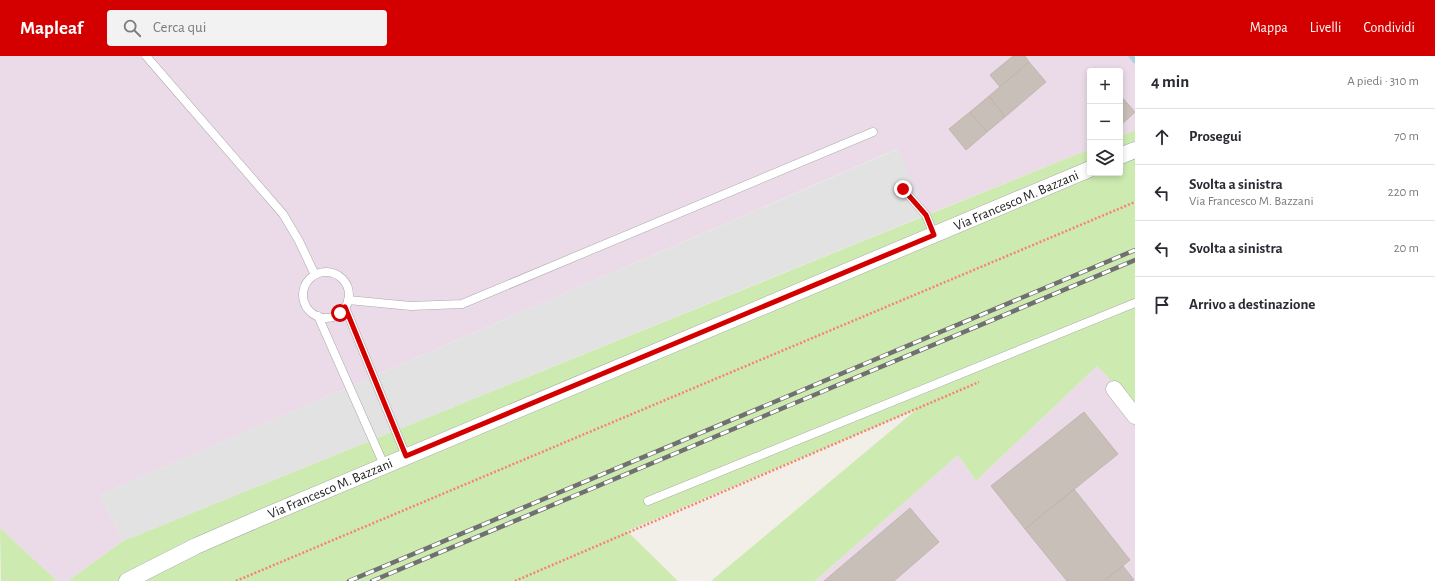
<!DOCTYPE html>
<html lang="it">
<head>
<meta charset="utf-8">
<style>
  :root { --surface:#fff; --page:#f2f2f3; --text:#2b2b33; --muted:#7c7c81; --line:#e1e1e2; --accent:#d40000 }
  body { margin:0; font-family:"Alegreya Sans",sans-serif; background:var(--page); color:var(--text) }
  .controls { position:absolute; right:12px; top:12px; display:grid; overflow:hidden; border-radius:4px; box-shadow:0 2px 6px #0003 }
  .controls button { width:36px; height:36px; display:grid; place-items:center; padding:0; border:0; border-bottom:1px solid var(--line); background:var(--surface); color:var(--text); font:20px sans-serif }
  .stop { position:absolute; width:12px; height:12px; margin:-9px; border:3px solid #d40000; border-radius:50%; background:#fff }
  .stop.end { background:#d40000; border-color:#fff; box-shadow:0 1px 4px #0008 }
  .list { margin:0; padding:0; list-style:none }
  h2 { display:flex; justify-content:space-between; align-items:center; height:52px; margin:0; padding:0 16px; font-size:17px }
  h2 small { font-size:13px; font-weight:400; color:var(--muted) }
  .list li { display:grid; grid-template-columns:26px 1fr auto; gap:12px; align-items:center; box-sizing:border-box; height:56px; padding:0 16px; border-top:1px solid var(--line) }
  .list b { display:block; font-size:15px; white-space:nowrap }
  .list p { margin:0; font-size:13px; white-space:nowrap; color:var(--muted) }
  .list em { font-size:13px; font-style:normal; color:var(--muted) }
  .icon { flex:none; width:22px; height:22px; fill:none; stroke:currentColor; stroke-width:2; stroke-linecap:round; stroke-linejoin:round }
  .map { position:relative; flex:none; width:1135px; height:525px; overflow:hidden }
  header { display:flex; align-items:center; gap:24px; box-sizing:border-box; height:56px; padding:0 20px; background:var(--accent); color:#fff }
  header strong { font-size:19px }
  nav { display:flex; gap:22px; margin-inline-start:auto; font-size:14px }
  .search { width:280px; height:36px; background:var(--page); display:flex; align-items:center; gap:10px; box-sizing:border-box; padding:0 14px; border-radius:4px; color:var(--muted); font-size:15px }
  main { display:flex }
  aside { flex:1; background:var(--surface) }
  .map>svg:first-child { display:block }
  .industrial { fill:#ebdbe8 }
  .grass { fill:#cdebb0 }
  .parking { fill:#e2e2e2 }
  .lines { fill:none; stroke-linecap:round; stroke-linejoin:round }
  .stream { stroke:#aad3df; stroke-width:5 }
  .building { fill:#c7bfb8; stroke:#c4b6ab }
  .service-casing { stroke:#a9a9a9; stroke-width:9 }
  .minor-casing { stroke:#a9a9a9; stroke-width:17 }
  .path { stroke:#fa8072; stroke-width:2.5; stroke-dasharray:2 2; stroke-linecap:butt }
  .service { stroke:#fff; stroke-width:8 }
  .minor { stroke:#fff; stroke-width:16 }
  .rail-casing { stroke:#707070; stroke-width:4.5 }
  .rail { stroke:#fff; stroke-width:3; stroke-dasharray:9; stroke-linecap:butt }
  .route { stroke:#d40000; stroke-width:5 }
  .labels { text-anchor:middle; stroke-width:3.5; stroke-linejoin:round; paint-order:stroke }
  .street-label { font-size:14px; fill:#222; stroke:#fff }
</style>
</head>
<body>
<header>
<strong>Mapleaf</strong>
<div class="search"><svg class="icon" aria-label="search" viewBox="0 0 24 24"><circle cx="10" cy="10" r="6"/><path d="M15 15l6 6"/></svg>Cerca qui</div>
<nav><a>Mappa</a><a>Livelli</a><a>Condividi</a></nav>
</header>
<main>
<div class="map">
<svg width="1135" height="525" viewBox="0 0 1135 525">
  <rect width="100%" height="100%" fill="#f2efe9"/>
  <path class="industrial" d="M0 0H1135V74L1120 81V15H1090V93L926 159 897 93 100 439 123 485 68 525H57L0 472Z
    M1097 310 1135 349V525H815L958 399 976 425Z"/>
  <path class="grass" d="M1135 74V349L1097 310 976 425 958 399 815 525H711L917 353 627 475 678 525H68L123 485 1090 93V117H1120V81Z
    M0 472 57 525H1Z"/>
  <path class="parking" d="M898 93 926 159 123 485 100 439Z"/>
  <g class="lines">
    <path class="stream" d="M1131 0 1135 5"/>
  </g>
  <path class="building" d="M1013 0H1025L1029 6 1000 31 990 19Z
    M1029 6 1046 26 1005 61 989 40Z
    M1120 39 1135 56 1120 70Z
    M989 40 1005 61 987 76 970 56Z
    M970 56 987 76 966 94 949 73Z
    M1084 356 1118 398 1025 473 991 430Z
    M1074 433 1130 504 1104 525H1067L1025 473Z
    M910 452 939 486 894 525H824Z
    M1123 510 1134 524 1132 525H1104Z"/>
  <g class="lines">
    <g class="service-casing">
      <path id="service" d="M146 0 283 158 299 185 315 219
        M903 133 926 159 934 179
        M303 239a23 23 0 1 1 46 0a23 23 0 1 1-46 0Z
        M348 244 411 250 462 248 873 76
        M345 251 406 400
        M318 260 384 409
        M648 445 1135 247"/>
    </g>
    <g class="minor-casing">
      <path id="minor" d="M1120 100 1135 94
        M1114 333 1135 360
        M127 525 196 490 258 463 1090 113"/>
    </g>
    <path class="path" d="M236 525 1135 146
      M515 525 979 326"/>
    <use href="#service" class="service"/>
    <use href="#minor" class="minor"/>
    <g class="rail-casing">
      <path id="rail" d="M349 525 1135 194
        M372 525 1135 204"/>
    </g>
    <use href="#rail" class="rail"/>
  </g>
  <g class="lines">
    <path class="route" d="M340 257 345 251 406 400 934 179 926 159 903 133"/>
  </g>
  <g class="labels">
    <g class="street-label">
      <text transform="translate(1016 144) rotate(-23)" y="5">Via Francesco M. Bazzani</text>
      <text transform="translate(330 432) rotate(-23)" y="5">Via Francesco M. Bazzani</text>
    </g>
  </g>
</svg>
<div class="controls">
<button>+</button>
<button>−</button>
<button><svg class="icon" aria-label="layers" viewBox="0 0 24 24"><path d="M12 4l9 5-9 5-9-5zM3 14l9 5 9-5"/></svg></button>
</div>
<div class="stop" style="left:340px;top:257px"></div>
<div class="stop end" style="left:903px;top:133px"></div>
</div>
<aside>
<h2>4 min<small>A piedi · 310 m</small></h2>
<ul class="list">
<li><svg class="icon" aria-label="ahead" viewBox="0 0 24 24"><path d="M12 20V5M6 11l6-6 6 6"/></svg><div><b>Prosegui</b></div><em>70 m</em></li>
<li><svg class="icon" aria-label="left" viewBox="0 0 24 24"><path d="M17 20v-9H6M10 6l-5 5 5 5"/></svg><div><b>Svolta a sinistra</b><p>Via Francesco M. Bazzani</p></div><em>220 m</em></li>
<li><svg class="icon" aria-label="left" viewBox="0 0 24 24"><path d="M17 20v-9H6M10 6l-5 5 5 5"/></svg><div><b>Svolta a sinistra</b></div><em>20 m</em></li>
<li><svg class="icon" aria-label="arrive" viewBox="0 0 24 24"><path d="M6 21V4h12l-3 4 3 4H6"/></svg><div><b>Arrivo a destinazione</b></div></li>
</ul>
</aside>
</main>
</body>
</html>
